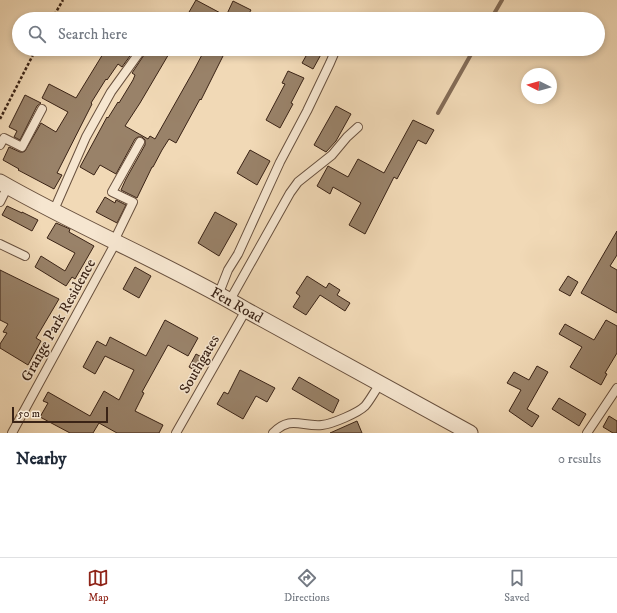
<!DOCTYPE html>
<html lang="en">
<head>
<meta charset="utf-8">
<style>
  :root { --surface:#fff; --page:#f2f2f3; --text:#1f2937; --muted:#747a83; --line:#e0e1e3; --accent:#8f2418 }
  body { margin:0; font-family:"IM FELL DW Pica",serif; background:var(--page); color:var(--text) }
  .compass { position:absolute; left:521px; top:68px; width:36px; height:36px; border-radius:50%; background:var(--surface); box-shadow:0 2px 6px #0003; rotate:275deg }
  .scale { position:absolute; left:12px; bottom:10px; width:96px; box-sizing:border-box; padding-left:4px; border:2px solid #3a2316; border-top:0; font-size:11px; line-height:14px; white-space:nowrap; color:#3a2316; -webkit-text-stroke:3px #f6e6d0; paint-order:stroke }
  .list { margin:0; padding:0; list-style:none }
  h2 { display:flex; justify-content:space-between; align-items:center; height:52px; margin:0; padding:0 16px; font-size:17px }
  h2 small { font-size:13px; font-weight:400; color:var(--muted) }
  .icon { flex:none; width:22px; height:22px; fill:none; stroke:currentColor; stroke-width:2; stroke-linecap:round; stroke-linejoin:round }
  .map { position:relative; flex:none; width:617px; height:433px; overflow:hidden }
  .search { position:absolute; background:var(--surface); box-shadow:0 2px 6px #0003; left:12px; right:12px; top:12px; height:44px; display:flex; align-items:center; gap:10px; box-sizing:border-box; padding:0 14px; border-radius:22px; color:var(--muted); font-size:15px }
  .sheet { height:124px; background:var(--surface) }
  nav { display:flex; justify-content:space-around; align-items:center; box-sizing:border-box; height:56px; border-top:1px solid var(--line); background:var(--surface); font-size:11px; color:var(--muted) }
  nav a { display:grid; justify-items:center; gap:2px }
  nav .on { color:var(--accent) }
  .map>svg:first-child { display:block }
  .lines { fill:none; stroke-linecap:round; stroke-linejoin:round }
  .stream { stroke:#836b56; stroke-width:4 }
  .building { fill:#998269; stroke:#3a2316 }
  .service-casing { stroke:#68503e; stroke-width:10 }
  .minor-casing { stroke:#68503e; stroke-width:17 }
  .path { stroke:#3a2316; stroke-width:2.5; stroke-dasharray:3 2; stroke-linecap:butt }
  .service { stroke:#f6e6d0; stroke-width:8 }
  .minor { stroke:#f6e6d0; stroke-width:15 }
  .labels { text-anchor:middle; stroke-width:3; stroke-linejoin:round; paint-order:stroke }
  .street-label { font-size:15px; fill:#3a2316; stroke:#f6e6d0 }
</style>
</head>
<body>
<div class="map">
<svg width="617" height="433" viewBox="0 0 617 433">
  <rect width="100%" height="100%" fill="#f1d9b6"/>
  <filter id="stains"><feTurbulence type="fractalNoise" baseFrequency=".005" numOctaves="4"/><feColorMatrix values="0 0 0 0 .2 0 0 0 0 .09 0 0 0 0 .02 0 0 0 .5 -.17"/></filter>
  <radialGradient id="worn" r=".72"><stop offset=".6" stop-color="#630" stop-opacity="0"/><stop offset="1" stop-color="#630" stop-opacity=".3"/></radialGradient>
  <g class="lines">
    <path class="stream" d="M491 19 502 0
      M438 113 474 49"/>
  </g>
  <path class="building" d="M196 0 226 16 233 1 251 10 246 19H185Z
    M106 49H135L122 67 118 64 107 80 106 79 91 103 92 104 57 173 62 175 54 189 18 170 19 169 3 160 9 147 20 152H23L25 151 41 123 56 132 68 112 42 98 49 84 76 98Z
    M147 49H164L170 52 140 103 125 126 148 139 150 136 155 139 194 70 205 49H220L225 52 201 100 200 99 176 143 169 139 162 150 153 167H152L137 198 121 190 126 179 145 145V140L142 137H138L135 139 116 174 100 165 94 175 80 167 107 117 108 118 118 102 119 103 133 80 135 75 132 73 146 52Z
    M310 49H324L313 69 302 63Z
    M288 71 304 78 291 103 293 104 280 128 266 120 285 84 282 83Z
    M25 95 41 103 37 106 20 140 14 137 17 131 9 127Z
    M336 106 351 114 336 141 326 152 314 145Z
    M413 120 434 130 426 144 418 140 397 179 394 177 365 234 349 225 361 203 333 187 330 194 317 186 328 166 348 177 358 159 384 173Z
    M250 150 270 161 257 185 237 173Z
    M105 197 115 203 116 200 126 205 117 223 96 212Z
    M7 206 22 213V212L38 220 32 231 2 215Z
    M215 212 237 224 219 256 198 243Z
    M56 223 70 229 69 232 94 246 75 279 72 277 66 286 35 267 41 256 65 271 75 253 47 238Z
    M617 231V255L610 266 617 270V313L581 293Z
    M135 267 151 276 139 298 123 289Z
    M0 270 59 299 36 338 41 341 28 365 0 348V344L7 333 3 332 8 324 0 320Z
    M307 276 326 288 329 283 340 290 337 295 350 303 345 311 320 295 306 315 293 307 300 296 296 293Z
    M568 276 578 282 570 296 559 290Z
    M165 320 198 338 188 356 168 345 142 392 144 393 135 411 163 425 159 433H117L99 423 93 433H70L40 417 48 403 43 401 48 392 90 416 104 391 119 400 134 370 105 356 95 374 83 367 97 341 106 346 110 337 146 356Z
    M606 320 617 326V353L605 373 607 374 601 385 570 367 582 347 559 334 565 324 594 340Z
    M196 354 207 360 199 373 189 367Z
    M537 366 548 372 527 409 539 416 532 427 509 411 521 390 507 383 514 372 529 380Z
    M240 370 275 388 267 402 256 396 243 419 217 404 224 392 228 394Z
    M299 377 339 400 333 413 292 389Z
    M559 398 586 414 579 426 552 409Z
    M609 416 617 421V433H613L603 427Z
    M357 421 362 433H330Z"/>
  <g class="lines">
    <g class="service-casing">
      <path id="service" d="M0 145 4 138 22 147 42 109
        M0 202 8 186
        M54 210 86 137 111 92 142 49
        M114 241 133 202 112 192 140 142
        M0 244 25 256
        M219 293 228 270 238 254 280 162 307 111 330 63 336 49
        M230 300 290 193 298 182 332 155 347 137 358 127
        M12 433 116 242
        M176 433 246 310
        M273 433C290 415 302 427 322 425 332 424 358 413 365 406 371 399 375 390 381 383
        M587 433 617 388"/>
    </g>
    <g class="minor-casing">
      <g id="minor">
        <path id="s1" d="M0 182C80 228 166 263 246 310L470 433"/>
      </g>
    </g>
    <path class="path" d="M52 19 63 0
      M0 119 36 49"/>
    <use href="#service" class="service"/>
    <use href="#minor" class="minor"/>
  </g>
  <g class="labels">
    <g class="street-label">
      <text dy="5" stroke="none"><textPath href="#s1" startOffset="267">Fen Road</textPath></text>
      <text transform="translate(58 320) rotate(-61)" y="5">Grange Park Residence</text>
      <text transform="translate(199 364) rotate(-60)" y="5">Southgates</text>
    </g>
  </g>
  <rect width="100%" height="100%" filter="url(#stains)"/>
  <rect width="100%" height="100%" fill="url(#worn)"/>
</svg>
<svg class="compass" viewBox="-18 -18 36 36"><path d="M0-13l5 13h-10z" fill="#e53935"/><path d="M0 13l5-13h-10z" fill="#747a83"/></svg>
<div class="scale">50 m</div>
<div class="search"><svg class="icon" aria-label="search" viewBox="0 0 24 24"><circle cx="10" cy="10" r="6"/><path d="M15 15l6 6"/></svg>Search here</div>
</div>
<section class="sheet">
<h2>Nearby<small>0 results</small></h2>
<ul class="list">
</ul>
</section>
<nav>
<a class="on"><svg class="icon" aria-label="map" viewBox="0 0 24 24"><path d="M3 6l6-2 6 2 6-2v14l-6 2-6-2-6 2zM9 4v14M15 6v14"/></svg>Map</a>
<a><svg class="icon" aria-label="directions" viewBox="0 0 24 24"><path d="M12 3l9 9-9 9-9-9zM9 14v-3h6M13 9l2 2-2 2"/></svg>Directions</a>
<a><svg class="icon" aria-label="saved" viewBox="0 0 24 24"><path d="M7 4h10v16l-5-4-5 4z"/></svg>Saved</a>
</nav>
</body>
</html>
